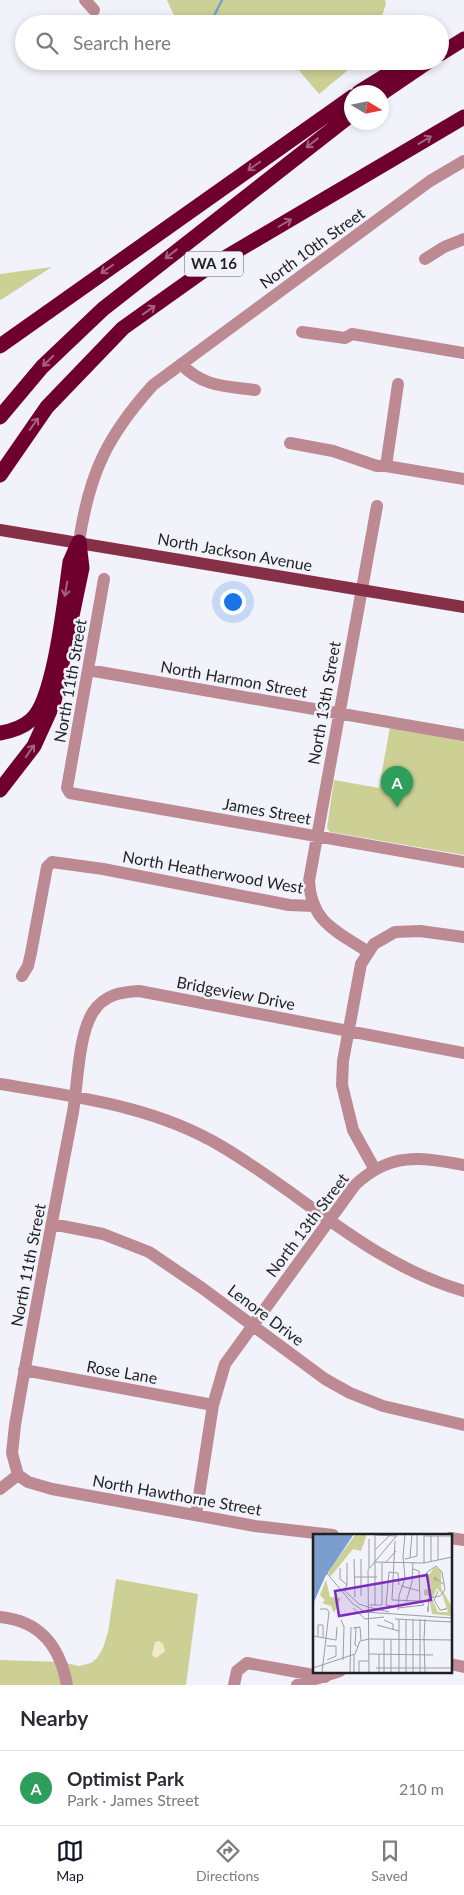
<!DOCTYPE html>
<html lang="en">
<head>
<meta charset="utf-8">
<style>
  :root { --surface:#fff; --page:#f2f2f3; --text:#2b2b33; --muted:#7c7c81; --line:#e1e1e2; --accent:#111827 }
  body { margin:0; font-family:Lato,sans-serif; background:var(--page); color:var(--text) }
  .compass { position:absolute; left:344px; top:85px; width:45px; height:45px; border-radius:50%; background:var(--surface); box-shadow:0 2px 8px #0003; rotate:100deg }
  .you { position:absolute; left:232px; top:601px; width:18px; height:18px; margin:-12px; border:4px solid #fff; border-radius:50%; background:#1a73e8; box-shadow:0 0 0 8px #1a73e833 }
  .badge { display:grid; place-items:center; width:32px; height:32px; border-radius:50%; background:var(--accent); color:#fff; font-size:16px; font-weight:700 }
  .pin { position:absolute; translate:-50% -41px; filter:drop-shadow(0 1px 2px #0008) }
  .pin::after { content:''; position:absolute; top:26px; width:18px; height:15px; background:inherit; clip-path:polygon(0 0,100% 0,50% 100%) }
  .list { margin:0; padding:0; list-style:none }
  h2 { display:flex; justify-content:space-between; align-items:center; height:65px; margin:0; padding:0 20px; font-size:21px }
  h2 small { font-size:16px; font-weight:400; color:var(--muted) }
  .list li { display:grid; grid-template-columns:32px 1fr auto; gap:15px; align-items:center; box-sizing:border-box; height:75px; padding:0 20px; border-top:1px solid var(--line) }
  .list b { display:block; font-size:19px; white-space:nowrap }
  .list p { margin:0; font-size:16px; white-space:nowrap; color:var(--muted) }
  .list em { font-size:16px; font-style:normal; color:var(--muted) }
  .icon { flex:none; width:28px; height:28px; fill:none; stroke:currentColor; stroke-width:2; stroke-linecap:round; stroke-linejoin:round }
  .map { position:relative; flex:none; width:464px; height:1685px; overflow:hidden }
  .search { position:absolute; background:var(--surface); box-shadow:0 2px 8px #0003; left:15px; right:15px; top:15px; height:55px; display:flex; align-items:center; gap:12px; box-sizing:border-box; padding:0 18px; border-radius:28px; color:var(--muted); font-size:19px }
  .sheet { height:140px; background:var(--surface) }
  nav { display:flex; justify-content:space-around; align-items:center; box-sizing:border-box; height:70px; border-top:1px solid var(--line); background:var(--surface); font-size:14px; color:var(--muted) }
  nav a { display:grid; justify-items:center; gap:2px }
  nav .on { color:var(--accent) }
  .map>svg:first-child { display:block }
  .green { fill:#ccd095 }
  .sand { fill:#f3e9c4 }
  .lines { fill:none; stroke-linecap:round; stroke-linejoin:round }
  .stream { stroke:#7a9fce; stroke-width:2.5 }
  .minor { stroke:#bd8a94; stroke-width:12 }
  .major { stroke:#863047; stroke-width:12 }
  .highway { stroke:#6f002e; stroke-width:15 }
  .oneway { stroke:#a36180 }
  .labels { text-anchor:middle; stroke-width:5; stroke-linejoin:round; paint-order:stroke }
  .shield { fill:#f1f2fa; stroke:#5e5f63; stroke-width:1 }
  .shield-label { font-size:15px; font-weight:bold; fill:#1f2022 }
  .street-label { font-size:16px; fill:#1f2022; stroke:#f1f2fa }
  .inset-road { fill:none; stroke:#9d9ea4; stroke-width:1 }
  .view { fill:#7b2cbf; fill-opacity:0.15; stroke:#7b2cbf; stroke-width:2.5 }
  .inset-edge { fill:none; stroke:#1f2022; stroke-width:2.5 }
</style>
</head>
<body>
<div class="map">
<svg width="464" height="1685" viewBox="0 0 464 1685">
  <rect width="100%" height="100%" fill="#f1f2fa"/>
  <path class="green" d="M167 0H385L386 4 379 24H259L253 16 234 24H178Z
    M291 61H359L319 94Z
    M52 267 2 299 0 300V274Z
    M390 727 464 740V855L330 832 327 828 334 780 379 788Z
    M116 1579 198 1594 186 1685H0V1660L62 1662 79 1666 91 1663 97 1658 103 1648 108 1632Z"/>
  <path class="sand" d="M159 1641 163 1644 165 1651 156 1658 152 1655 155 1642Z"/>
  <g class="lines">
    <path class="stream" d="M210 24 222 0"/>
    <path class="minor" d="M85 0 94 10
      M425 259 444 247 464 239
      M302 332 345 338 352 334 464 353
      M181 364C203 387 225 386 255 390
      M290 443 333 451 377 466H386L464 479
      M386 466 398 384
      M79 542C89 474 107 436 153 385L430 181 464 161
      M104 579 67 788 70 793 464 862
      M88 670 464 735
      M367 951C336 931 311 922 309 881L377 506
      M22 976 28 966 31 953 47 867 52 862 103 869 289 905 313 906
      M0 1084C76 1097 154 1106 221 1146 303 1194 370 1264 464 1291
      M374 1168 353 1130 342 1085 343 1061 361 964 374 944 395 932 420 931 464 937
      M52 1224 103 1234 149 1252 202 1288 325 1379 350 1393 383 1406 464 1425
      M24 1370 213 1405
      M18 1475 28 1482 52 1489 255 1526 333 1535
      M0 1489 18 1475 12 1453 15 1425C33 1320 53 1216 73 1112 78 1083 78 1036 93 1012 104 995 120 992 139 991L464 1053
      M196 1515 213 1405 225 1364 355 1185C390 1152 420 1157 464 1165
      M450 1538 464 1540
      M0 1617C41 1621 60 1647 67 1685
      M450 1664 464 1667
      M234 1685 237 1671 247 1663 325 1677
      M297 1685 340 1671"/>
    <path class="major" d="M0 530 464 607"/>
    <path class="highway" d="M440 54 464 39
      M359 92 409 61
      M382 93 429 61
      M0 346 352 97
      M0 417 42 367 103 309 352 114
      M0 475 47 407 123 328 206 269 464 117
      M0 733C12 731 22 728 31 720 55 700 65 596 70 562L78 544
      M0 790 34 746 54 702 82 568 79 542"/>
  </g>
  <defs><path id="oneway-shaft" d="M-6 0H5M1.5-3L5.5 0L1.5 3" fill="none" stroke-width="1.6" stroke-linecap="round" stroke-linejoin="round" transform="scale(1.25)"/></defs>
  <g class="oneway">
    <use href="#oneway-shaft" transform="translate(425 140) rotate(-31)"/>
    <use href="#oneway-shaft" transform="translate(312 143) rotate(142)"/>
    <use href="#oneway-shaft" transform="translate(254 166) rotate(145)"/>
    <use href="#oneway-shaft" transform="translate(285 223) rotate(-30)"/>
    <use href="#oneway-shaft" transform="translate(171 254) rotate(142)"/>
    <use href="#oneway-shaft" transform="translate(107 269) rotate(145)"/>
    <use href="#oneway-shaft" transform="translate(149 310) rotate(-36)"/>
    <use href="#oneway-shaft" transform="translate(48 361) rotate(135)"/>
    <use href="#oneway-shaft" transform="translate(34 424) rotate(-54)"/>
    <use href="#oneway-shaft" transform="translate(66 589) rotate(100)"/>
    <use href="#oneway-shaft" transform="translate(30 751) rotate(-55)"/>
  </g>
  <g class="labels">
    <rect class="shield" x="185" y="251.5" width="58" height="25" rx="4"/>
    <g class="shield-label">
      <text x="214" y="269">WA 16</text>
    </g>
    <g class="street-label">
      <text transform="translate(312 248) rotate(-36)" y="6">North 10th Street</text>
      <text transform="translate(235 552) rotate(10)" y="6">North Jackson Avenue</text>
      <text transform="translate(234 679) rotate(10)" y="6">North Harmon Street</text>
      <text transform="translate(70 681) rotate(-80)" y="6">North 11th Street</text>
      <text transform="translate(324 703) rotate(-80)" y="6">North 13th Street</text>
      <text transform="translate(267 811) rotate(10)" y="6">James Street</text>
      <text transform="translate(213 872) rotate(10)" y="6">North Heatherwood West</text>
      <text transform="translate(236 993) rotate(11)" y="6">Bridgeview Drive</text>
      <text transform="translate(307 1225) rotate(-53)" y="6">North 13th Street</text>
      <text transform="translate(28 1265) rotate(-79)" y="6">North 11th Street</text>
      <text transform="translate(266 1315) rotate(37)" y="6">Lenore Drive</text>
      <text transform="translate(122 1372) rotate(10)" y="6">Rose Lane</text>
      <text transform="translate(177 1495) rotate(10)" y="6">North Hawthorne Street</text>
    </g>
  </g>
  <g transform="translate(313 1534)">
    <rect width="139" height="139" fill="#f1f2fa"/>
    <path d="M43 0H54L48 17 40 15 18 42 15 40 20 31ZM122 33 128 37V54L139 73V82L119 80 116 62 111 61V56L118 54 115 42ZM124 54 129 60 135 78H125L119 65ZM13 46 17 63 28 64 21 79 18 72 9 69 12 66 7 61Z" fill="#ccd095" fill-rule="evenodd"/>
    <path d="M0 0H41L12 43 0 70Z" fill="#7a9fce"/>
    <path class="inset-road" d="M62 0V27M62 1 84 2M111 2H139M56 5V34M82 7 79 66 107 67 111 71 85 74M62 16 77 1M0 23 39 69 52 78 139 84M97 23 99 0M41 25 42 63M92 25 104 22V0M125 26V2M139 26V0M61 28 111 29 139 23M118 28V2M34 29V51L31 56 46 70 55 73M62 29V71M72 29 83 17M111 29V0M123 32 129 38 132 56M27 34V45L34 51M100 35 106 37 107 67M41 43H64M123 47 121 43 130 50M115 49 116 53 113 39 123 32M88 52 107 57M125 57 121 66 127 76H128L133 75V74L131 76M48 62V25M93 68 99 48 100 29M57 71H69V29M79 72 73 71 76 38 85 39 86 51M55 73 76 78M115 73V78L116 64 127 62 132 56M40 74 52 85 71 83M7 75H14L16 78 9 139M85 76 86 62 92 44 90 22 92 0M82 85 139 88M28 86 31 93 30 126M71 86 80 90V96M64 91 86 97M43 93 42 111 45 113M40 94 47 93 48 106M0 102 23 106 24 93M5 102V91H10V103M56 105 139 106M71 105V139M111 105 112 85M111 105 112 139M56 120 120 121M66 120V139M41 121V139M14 126 23 122V112H14M0 134 42 120 47 107 56 105M63 134H139M37 139 38 93M46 139V127H56M56 139 55 36 85 0M78 139V105M86 139V85M93 139V85M100 139V85M107 139V85"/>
    <path class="view" d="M114 41 118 66 26 82 22 57Z"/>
    <rect width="139" height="139" class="inset-edge"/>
  </g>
</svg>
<svg class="compass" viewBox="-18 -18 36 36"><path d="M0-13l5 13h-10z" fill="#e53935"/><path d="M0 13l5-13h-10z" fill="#7c7c81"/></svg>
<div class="you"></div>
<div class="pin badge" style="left:397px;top:807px;background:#2e9e5b">A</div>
<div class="search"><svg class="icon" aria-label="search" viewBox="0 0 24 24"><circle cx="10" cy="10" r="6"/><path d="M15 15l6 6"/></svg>Search here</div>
</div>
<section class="sheet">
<h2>Nearby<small></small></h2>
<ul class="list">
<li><span class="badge" style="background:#2e9e5b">A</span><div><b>Optimist Park</b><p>Park · James Street</p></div><em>210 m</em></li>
</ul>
</section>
<nav>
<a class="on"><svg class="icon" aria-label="map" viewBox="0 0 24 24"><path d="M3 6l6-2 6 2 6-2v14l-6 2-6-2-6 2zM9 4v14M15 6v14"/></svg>Map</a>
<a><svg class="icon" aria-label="directions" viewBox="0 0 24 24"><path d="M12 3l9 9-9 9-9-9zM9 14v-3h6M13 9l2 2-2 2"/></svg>Directions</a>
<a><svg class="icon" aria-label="saved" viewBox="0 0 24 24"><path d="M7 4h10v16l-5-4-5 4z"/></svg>Saved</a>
</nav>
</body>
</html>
